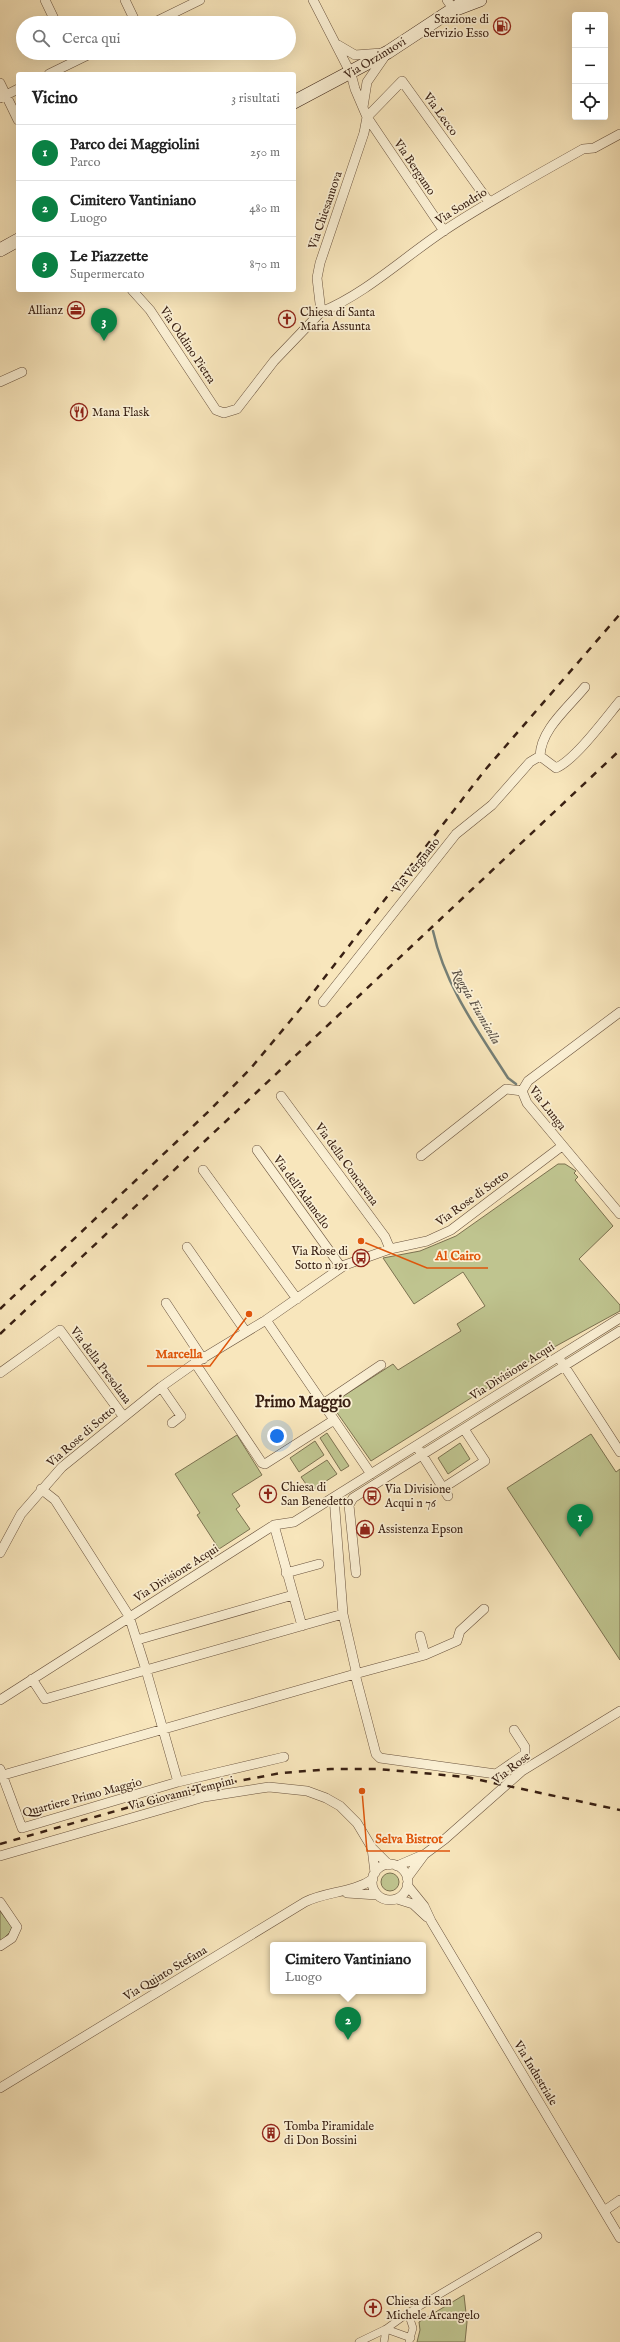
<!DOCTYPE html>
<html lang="it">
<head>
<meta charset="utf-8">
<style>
  :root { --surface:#fff; --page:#f6f6f6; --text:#222; --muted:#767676; --line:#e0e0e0; --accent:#0b8043 }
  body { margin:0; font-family:"IM FELL English",serif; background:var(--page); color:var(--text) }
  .controls { position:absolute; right:12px; top:12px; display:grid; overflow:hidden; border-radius:4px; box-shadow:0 4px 16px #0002 }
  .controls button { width:36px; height:36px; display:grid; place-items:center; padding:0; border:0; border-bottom:1px solid var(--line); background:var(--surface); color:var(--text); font:20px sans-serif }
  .you { position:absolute; left:277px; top:1436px; width:14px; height:14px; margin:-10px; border:3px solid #fff; border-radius:50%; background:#1a73e8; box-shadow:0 0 0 6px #1a73e833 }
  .badge { display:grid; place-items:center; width:26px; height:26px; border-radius:50%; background:var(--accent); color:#fff; font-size:13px; font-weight:700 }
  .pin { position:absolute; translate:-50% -33px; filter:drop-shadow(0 1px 2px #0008) }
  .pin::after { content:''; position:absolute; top:21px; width:14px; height:12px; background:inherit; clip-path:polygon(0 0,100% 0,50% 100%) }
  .popup { position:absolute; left:270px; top:1942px; width:156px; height:52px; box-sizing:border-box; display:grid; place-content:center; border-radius:4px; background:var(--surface); filter:drop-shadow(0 1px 3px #0005); font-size:13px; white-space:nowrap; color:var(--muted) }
  .popup b { font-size:15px; color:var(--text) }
  .popup::after { content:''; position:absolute; left:50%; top:100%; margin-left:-8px; border:8px solid transparent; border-top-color:var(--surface) }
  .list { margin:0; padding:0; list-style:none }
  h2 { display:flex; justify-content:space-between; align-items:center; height:52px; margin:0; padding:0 16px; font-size:17px }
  h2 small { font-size:13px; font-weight:400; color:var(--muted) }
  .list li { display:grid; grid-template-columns:26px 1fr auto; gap:12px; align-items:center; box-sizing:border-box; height:56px; padding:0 16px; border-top:1px solid var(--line) }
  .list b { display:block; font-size:15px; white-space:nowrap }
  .list p { margin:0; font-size:13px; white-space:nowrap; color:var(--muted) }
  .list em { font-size:13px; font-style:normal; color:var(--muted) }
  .icon { flex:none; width:22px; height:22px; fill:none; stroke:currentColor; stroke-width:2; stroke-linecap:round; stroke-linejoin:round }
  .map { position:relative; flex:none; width:620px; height:2342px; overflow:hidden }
  .search { position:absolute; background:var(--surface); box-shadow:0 4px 16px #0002; left:16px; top:16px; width:280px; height:44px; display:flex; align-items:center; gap:10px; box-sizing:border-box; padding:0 14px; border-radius:22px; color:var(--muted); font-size:15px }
  .panel { position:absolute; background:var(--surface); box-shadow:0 4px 16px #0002; left:16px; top:72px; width:280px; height:220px; border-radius:4px }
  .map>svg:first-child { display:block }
  .green { fill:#bfc48f; stroke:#7c7251 }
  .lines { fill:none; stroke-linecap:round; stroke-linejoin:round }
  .stream { stroke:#767f76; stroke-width:2.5 }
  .pedestrian-casing { stroke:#69523d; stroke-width:8 }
  .minor-casing { stroke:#69523d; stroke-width:10 }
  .secondary-casing { stroke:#392013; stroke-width:14 }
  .pedestrian { stroke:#faefd3; stroke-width:7 }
  .minor { stroke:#faefd3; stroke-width:9 }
  .secondary { stroke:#faefd3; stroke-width:13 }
  .rail { stroke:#392013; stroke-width:2.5; stroke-dasharray:7 7; stroke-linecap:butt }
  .labels { text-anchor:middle; stroke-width:3.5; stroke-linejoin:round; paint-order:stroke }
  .poi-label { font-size:12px; fill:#392013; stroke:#faefd3; text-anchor:start }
  .street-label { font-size:12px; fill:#392013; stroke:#faefd3 }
  .water-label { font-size:13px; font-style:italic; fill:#584f45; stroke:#faefd3 }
  .district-label { font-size:16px; font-weight:bold; fill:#392013; stroke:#faefd3 }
  .leader { fill:none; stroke:#df560c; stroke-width:1.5 }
  .callout-dot { fill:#df560c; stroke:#faefd3; stroke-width:1.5 }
  .callout-label { font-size:13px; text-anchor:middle; font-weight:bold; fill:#df560c; stroke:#faefd3; stroke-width:3.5; stroke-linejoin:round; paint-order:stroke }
</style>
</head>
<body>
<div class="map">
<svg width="620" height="2342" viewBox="0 0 620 2342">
  <rect width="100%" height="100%" fill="#f8e6bc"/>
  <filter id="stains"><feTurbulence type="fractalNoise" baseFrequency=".005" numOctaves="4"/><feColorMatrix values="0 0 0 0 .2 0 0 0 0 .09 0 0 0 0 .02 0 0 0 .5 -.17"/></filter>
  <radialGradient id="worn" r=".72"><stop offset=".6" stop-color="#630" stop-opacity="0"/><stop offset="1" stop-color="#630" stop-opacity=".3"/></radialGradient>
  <path class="green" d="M558 1164H565L576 1171 574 1173 578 1177 575 1180 613 1226 579 1259 620 1305V1311L536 1357 371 1461 331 1404 393 1364 398 1370 461 1331 457 1324 485 1306 463 1272 414 1304 383 1258 420 1251 456 1236Z
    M327 1433 349 1466 341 1471 320 1438Z
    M591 1434 616 1472 620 1469V1660L507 1488Z
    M237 1435 262 1475 232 1494 240 1506 236 1509 250 1529 219 1549 197 1515 200 1513 175 1474Z
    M315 1441 324 1455 299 1472 290 1458Z
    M460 1443 470 1459 448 1474 438 1458Z
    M327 1460 337 1474 311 1491 301 1477Z
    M381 1882a9 9 0 1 1 18 0a9 9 0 1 1-18 0Z
    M0 1911 12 1927 10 1932 0 1942Z
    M464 2295 467 2322 465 2342H417L420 2330 419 2322Z"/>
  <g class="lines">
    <path class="stream" d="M433 931C445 986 478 1031 508 1078L516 1084"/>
    <g class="pedestrian-casing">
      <path id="pedestrian" d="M408 2313 413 2328 409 2342
        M359 2342 386 2329 408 2313 538 2236
        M384 2342 386 2329 411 2338"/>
    </g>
    <g class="minor-casing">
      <path id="minor" d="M45 0 56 23
        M125 0 136 23
        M447 0 454 10
        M153 23 200 0
        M338 45 355 55 382 53
        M49 74 92 53
        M0 83 18 120
        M0 98 18 89
        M363 107 367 82 385 56
        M444 231 367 117 402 81 489 202
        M132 290 150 310 216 410 224 413 237 409 274 361 321 312 317 278 320 263 364 133 367 117 355 89 351 74 313 0
        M321 312C367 293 404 257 445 230 489 201 537 175 583 149L594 148 620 134
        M0 382 22 372
        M585 687C568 708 541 729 540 756L556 768C575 760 605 719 620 701
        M323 1002 456 834 492 805 530 762 540 756
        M522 1091 527 1103 620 1214
        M522 1091 528 1081 620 1012
        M281 1096 385 1237 390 1249
        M257 1150 341 1267
        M421 1156 506 1089 522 1091
        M203 1170 297 1299
        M187 1247 246 1332
        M166 1303 203 1359
        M266 1320 371 1474
        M561 1361 620 1452
        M195 1363 262 1463 265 1464 334 1420
        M0 1373 60 1330 123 1416
        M161 1387 181 1416 172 1423
        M323 1404 381 1365
        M419 1450 448 1496
        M443 1488 485 1461 464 1429
        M274 1525 302 1626
        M0 1553 21 1514 62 1467 161 1387 195 1363 266 1320 345 1265 390 1249 427 1241 451 1230 562 1146
        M286 1573 319 1564
        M356 1573 349 1505 353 1498 620 1331
        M484 1609 460 1631 457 1641 425 1655 355 1674 376 1754 380 1758 496 1774 500 1778
        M420 1636 425 1655
        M137 1640 293 1595
        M32 1679 45 1699 146 1670 129 1616 55 1500 41 1489
        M0 1700 274 1525 294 1522 620 1318
        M0 1769 22 1828 178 1782 284 1757
        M496 1774 525 1754V1747L514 1730
        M0 1776 355 1674 356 1671 343 1614 334 1497
        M178 1782 146 1670 343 1614
        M372 1848 375 1873
        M0 1856 204 1797 269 1787 307 1791 326 1798 340 1806 357 1823 372 1848 389 1865
        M372 1882a18 18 0 1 1 36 0a18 18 0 1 1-36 0Z
        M397 1866 425 1854 445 1839 522 1771 620 1711
        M407 1878 424 1855
        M407 1885 424 1906 431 1921 620 2238
        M347 1893 377 1895
        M397 1899 413 1904 427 1917
        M0 1902 17 1927 12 1938 0 1946
        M0 2088 305 1902C327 1891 353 1893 373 1879
        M604 2211 620 2200"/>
    </g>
    <g class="secondary-casing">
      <path id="secondary" d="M459 8 480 0
        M294 102 388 52 467 0
        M0 250 18 240"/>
    </g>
    <use href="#pedestrian" class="pedestrian"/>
    <use href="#minor" class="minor"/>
    <use href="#secondary" class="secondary"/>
    <path class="rail" d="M0 1309 209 1111 251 1068 301 1008 485 770 620 614
      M0 1334 620 750
      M0 1844 186 1791 281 1773 331 1769H378L466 1777 620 1810"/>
  </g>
  <defs>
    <g id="fuel-ring" transform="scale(0.9)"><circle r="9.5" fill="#faefd3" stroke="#8f2418" stroke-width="1.5"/><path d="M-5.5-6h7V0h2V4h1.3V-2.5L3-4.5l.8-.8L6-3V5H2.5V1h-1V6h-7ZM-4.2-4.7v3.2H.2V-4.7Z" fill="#8f2418"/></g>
    <g id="office-ring" transform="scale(0.9)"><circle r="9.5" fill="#faefd3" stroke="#8f2418" stroke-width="1.5"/><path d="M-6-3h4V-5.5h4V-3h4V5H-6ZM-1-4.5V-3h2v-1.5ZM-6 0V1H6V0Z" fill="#8f2418"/></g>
    <g id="church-ring" transform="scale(0.9)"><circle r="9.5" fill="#faefd3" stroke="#8f2418" stroke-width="1.5"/><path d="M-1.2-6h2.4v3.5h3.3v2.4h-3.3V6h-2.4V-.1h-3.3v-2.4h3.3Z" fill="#8f2418"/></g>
    <g id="restaurant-ring" transform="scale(0.9)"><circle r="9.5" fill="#faefd3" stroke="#8f2418" stroke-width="1.5"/><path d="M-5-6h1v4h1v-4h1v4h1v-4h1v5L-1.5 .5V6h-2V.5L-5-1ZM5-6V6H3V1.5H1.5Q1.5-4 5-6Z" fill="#8f2418"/></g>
    <g id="bus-ring" transform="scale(0.9)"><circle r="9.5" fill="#faefd3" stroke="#8f2418" stroke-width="1.5"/><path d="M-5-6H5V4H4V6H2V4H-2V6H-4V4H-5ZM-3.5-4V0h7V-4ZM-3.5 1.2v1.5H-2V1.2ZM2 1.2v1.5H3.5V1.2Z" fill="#8f2418"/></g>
    <g id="shop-ring" transform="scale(0.9)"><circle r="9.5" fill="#faefd3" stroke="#8f2418" stroke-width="1.5"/><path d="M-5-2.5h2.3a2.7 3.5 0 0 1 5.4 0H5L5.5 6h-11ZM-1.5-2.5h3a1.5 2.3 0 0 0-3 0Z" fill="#8f2418"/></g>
    <g id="building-ring" transform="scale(0.9)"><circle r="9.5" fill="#faefd3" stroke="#8f2418" stroke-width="1.5"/><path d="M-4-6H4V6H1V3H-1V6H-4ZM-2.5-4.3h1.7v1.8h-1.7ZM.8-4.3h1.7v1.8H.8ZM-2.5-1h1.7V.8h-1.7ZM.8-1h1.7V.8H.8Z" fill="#8f2418"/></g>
  </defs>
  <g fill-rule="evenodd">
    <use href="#fuel-ring" x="502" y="26"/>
    <use href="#office-ring" x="76" y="310"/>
    <use href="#church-ring" x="287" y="319"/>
    <use href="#restaurant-ring" x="79" y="412"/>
    <use href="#bus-ring" x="361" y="1258"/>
    <use href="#church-ring" x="268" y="1494"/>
    <use href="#bus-ring" x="372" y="1496"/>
    <use href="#shop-ring" x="365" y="1529"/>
    <use href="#building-ring" x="271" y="2133"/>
    <use href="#church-ring" x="373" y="2308"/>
  </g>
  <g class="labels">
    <g class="poi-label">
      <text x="489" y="23" text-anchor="end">Stazione di<tspan x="489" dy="14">Servizio Esso</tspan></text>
      <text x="63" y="314" text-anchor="end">Allianz</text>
      <text x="300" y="316">Chiesa di Santa<tspan x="300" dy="14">Maria Assunta</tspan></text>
      <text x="92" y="416">Mana Flask</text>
      <text x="348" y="1255" text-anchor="end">Via Rose di<tspan x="348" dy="14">Sotto n 191</tspan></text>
      <text x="281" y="1491">Chiesa di<tspan x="281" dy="14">San Benedetto</tspan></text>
      <text x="385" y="1493">Via Divisione<tspan x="385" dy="14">Acqui n 76</tspan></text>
      <text x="378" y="1533">Assistenza Epson</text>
      <text x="284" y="2130">Tomba Piramidale<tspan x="284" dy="14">di Don Bossini</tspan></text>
      <text x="386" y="2305">Chiesa di San<tspan x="386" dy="14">Michele Arcangelo</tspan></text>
    </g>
    <g class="street-label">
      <text transform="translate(375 58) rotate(-31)" y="4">Via Orzinuovi</text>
      <text transform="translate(441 114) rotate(54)" y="4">Via Lecco</text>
      <text transform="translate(415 167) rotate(56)" y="4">Via Bergamo</text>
      <text transform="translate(461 206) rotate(-32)" y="4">Via Sondrio</text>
      <text transform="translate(325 210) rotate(-71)" y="4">Via Chiesanuova</text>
      <text transform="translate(188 345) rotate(56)" y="4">Via Oddino Pietra</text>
      <text transform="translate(416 865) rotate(-51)" y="4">Via Vergnano</text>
      <text transform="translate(548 1108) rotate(52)" y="4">Via Lunga</text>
      <text transform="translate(347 1164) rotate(54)" y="4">Via della Concarena</text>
      <text transform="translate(302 1192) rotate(54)" y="4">Via dell'Adamello</text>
      <text transform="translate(472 1198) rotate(-36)" y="4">Via Rose di Sotto</text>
      <text transform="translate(101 1365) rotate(53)" y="4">Via della Presolana</text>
      <text transform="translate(512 1371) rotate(-32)" y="4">Via Divisione Acqui</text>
      <text transform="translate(81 1436) rotate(-41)" y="4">Via Rose di Sotto</text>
      <text transform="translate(176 1573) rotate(-32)" y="4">Via Divisione Acqui</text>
      <text transform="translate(511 1768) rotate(-38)" y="4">Via Rose</text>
      <text transform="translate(181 1793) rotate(-14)" y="4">Via Giovanni Tempini</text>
      <text transform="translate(82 1797) rotate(-15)" y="4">Quartiere Primo Maggio</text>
      <text transform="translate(165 1973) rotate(-31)" y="4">Via Quinto Stefana</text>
      <text transform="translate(536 2073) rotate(59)" y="4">Via Industriale</text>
    </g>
    <g class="water-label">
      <text transform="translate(477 1006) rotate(60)" y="5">Roggia Fiumicella</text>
    </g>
    <g class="district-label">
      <text x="303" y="1407">Primo Maggio</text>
    </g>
  </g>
  <path class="leader" d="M361 1241L427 1268H488M249 1314L210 1366H147M362 1791L367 1851H450"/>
  <g class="callout-dot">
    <circle cx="361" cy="1241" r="4"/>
    <circle cx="249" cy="1314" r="4"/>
    <circle cx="362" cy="1791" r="4"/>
  </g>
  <g class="callout-label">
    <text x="458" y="1260">Al Cairo</text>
    <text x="179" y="1358">Marcella</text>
    <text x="409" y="1843">Selva Bistrot</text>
  </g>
  <rect width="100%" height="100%" filter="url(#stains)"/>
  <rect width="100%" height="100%" fill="url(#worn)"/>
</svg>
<div class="controls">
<button>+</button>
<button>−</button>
<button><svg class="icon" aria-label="locate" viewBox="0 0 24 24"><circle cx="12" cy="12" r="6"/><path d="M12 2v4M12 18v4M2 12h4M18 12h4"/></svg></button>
</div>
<div class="you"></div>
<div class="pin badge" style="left:580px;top:1537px">1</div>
<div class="pin badge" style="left:348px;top:2040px">2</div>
<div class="popup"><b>Cimitero Vantiniano</b>Luogo</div>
<div class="pin badge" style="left:104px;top:341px">3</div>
<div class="search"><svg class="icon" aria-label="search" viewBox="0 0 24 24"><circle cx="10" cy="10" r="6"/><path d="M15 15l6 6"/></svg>Cerca qui</div>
<section class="panel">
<h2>Vicino<small>3 risultati</small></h2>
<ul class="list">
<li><span class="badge">1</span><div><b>Parco dei Maggiolini</b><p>Parco</p></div><em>250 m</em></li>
<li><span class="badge">2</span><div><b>Cimitero Vantiniano</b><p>Luogo</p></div><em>480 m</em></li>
<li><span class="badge">3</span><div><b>Le Piazzette</b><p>Supermercato</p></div><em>870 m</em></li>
</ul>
</section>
</div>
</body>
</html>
